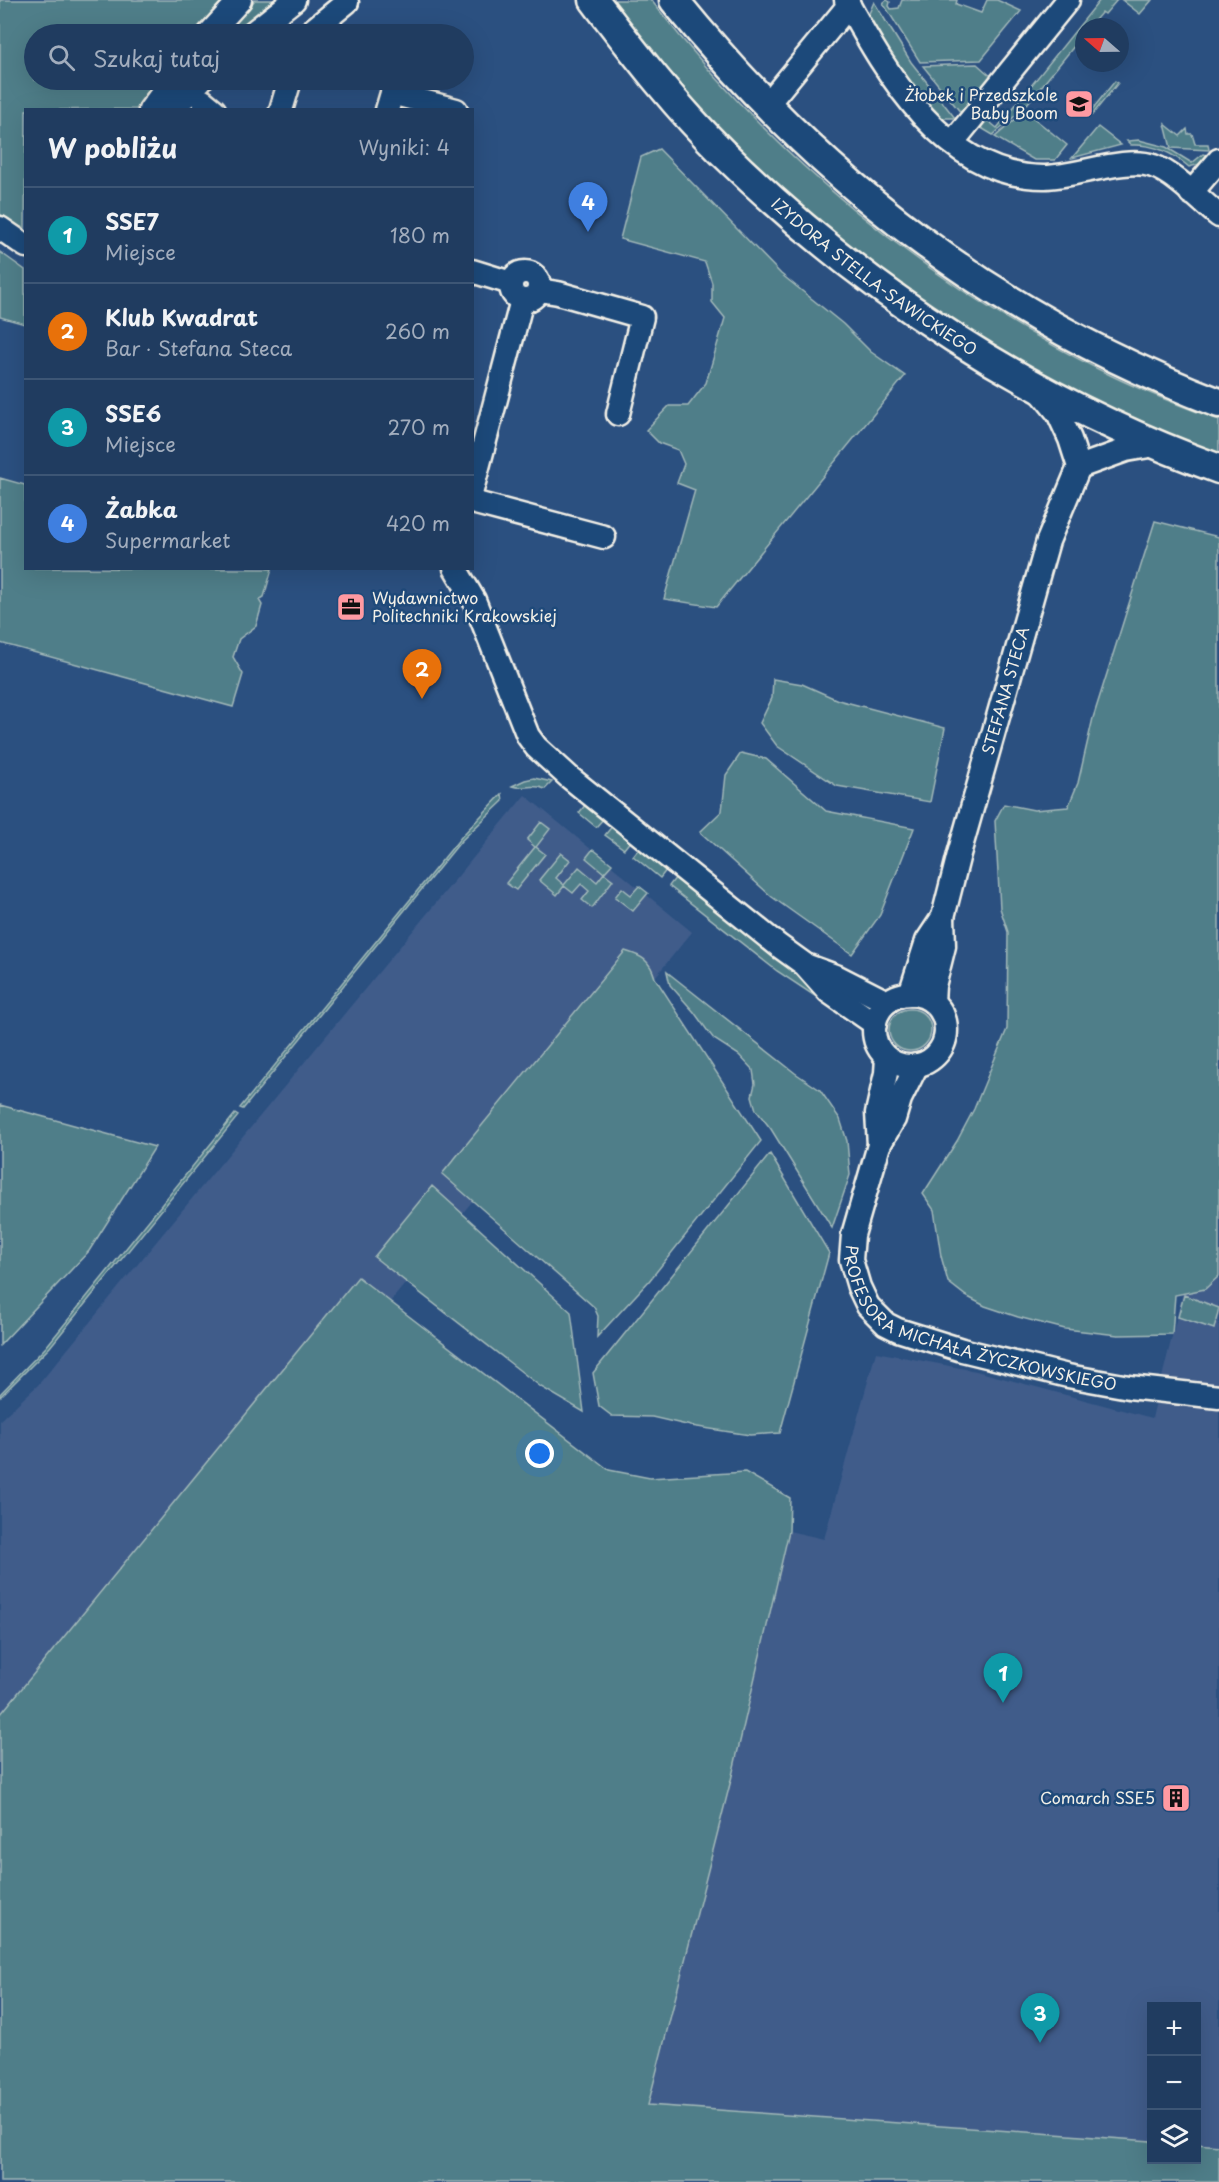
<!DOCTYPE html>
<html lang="pl">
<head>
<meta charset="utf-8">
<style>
  :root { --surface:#203c60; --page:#2d4769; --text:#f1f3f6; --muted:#a2adbd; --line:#3d5675; --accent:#95b2f1 }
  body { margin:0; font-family:"Playpen Sans",sans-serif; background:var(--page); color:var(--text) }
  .controls { position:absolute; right:18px; bottom:18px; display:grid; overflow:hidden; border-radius:0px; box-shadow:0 6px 24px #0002 }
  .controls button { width:54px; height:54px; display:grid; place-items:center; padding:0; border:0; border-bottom:2px solid var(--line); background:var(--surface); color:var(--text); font:30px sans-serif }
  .compass { position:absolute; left:1075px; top:18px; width:54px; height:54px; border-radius:50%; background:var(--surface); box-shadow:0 6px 24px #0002; rotate:290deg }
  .you { position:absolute; left:540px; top:1454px; width:21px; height:21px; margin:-15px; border:4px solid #fff; border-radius:50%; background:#1a73e8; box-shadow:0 0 0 9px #1a73e833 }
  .badge { display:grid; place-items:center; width:39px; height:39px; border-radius:50%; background:var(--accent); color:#fff; font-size:20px; font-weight:700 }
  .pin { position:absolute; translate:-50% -50px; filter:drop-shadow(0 2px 3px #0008) }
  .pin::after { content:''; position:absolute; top:32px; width:21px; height:18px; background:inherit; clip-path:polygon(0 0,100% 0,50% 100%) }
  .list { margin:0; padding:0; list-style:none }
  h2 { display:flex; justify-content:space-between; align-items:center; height:78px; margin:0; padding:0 24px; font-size:26px }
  h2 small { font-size:20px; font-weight:400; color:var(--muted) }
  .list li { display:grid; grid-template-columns:39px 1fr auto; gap:18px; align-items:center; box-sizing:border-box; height:96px; padding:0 24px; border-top:2px solid var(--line) }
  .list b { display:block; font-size:22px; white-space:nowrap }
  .list p { margin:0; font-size:20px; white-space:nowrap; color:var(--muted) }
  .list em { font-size:20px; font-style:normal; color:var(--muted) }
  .icon { flex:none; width:33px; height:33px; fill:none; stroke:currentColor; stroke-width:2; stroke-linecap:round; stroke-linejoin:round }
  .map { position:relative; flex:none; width:1219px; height:2182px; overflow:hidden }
  .search { position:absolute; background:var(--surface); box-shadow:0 6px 24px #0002; left:24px; top:24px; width:450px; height:66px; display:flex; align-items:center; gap:15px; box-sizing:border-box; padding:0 21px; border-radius:33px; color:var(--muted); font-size:22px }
  .panel { position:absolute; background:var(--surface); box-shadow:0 6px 24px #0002; left:24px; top:108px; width:450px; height:462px; border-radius:0px }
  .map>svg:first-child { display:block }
  .built { fill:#3f5c8a }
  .green { fill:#4f7e89; stroke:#a2b8b8; stroke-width:1.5 }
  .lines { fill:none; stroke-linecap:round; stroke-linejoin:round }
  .minor-casing { stroke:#f4f1e8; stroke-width:27 }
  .major-casing { stroke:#f4f1e8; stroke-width:33 }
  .minor { stroke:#1f4a7a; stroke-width:22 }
  .major { stroke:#1f4a7a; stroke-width:28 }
  .labels { text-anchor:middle; stroke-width:5; stroke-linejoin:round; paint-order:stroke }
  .poi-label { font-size:16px; fill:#f4f1e8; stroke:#1f4a7a; text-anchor:end }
  .street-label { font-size:16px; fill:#f4f1e8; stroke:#1f4a7a }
</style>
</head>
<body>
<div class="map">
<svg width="1219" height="2182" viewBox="0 0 1219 2182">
  <rect width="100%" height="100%" fill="#2b5080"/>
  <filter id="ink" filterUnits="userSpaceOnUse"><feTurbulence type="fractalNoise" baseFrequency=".0167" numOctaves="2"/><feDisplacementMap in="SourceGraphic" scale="12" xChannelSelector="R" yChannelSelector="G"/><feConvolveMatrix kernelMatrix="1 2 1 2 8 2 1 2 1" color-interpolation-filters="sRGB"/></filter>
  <g filter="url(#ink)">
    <path class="built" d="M525 795 692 932 209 1524 0 1760V1420L38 1385Z
      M1219 1260V2146L1197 2144 1196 2006H1152L1151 2141 648 2105 731 1780 789 1531 824 1539 876 1352 976 1371 1152 1418 1183 1292Z"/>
    <path class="green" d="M0 0H227L198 34H34V80H163L141 109 26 110 25 229 14 224 0 214Z
      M255 0H274L238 30 231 33 230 27Z
      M612 0H651C770 154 924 282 1098 369 1137 389 1178 405 1219 420V454C1185 441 1151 428 1118 412 960 339 817 233 699 105 668 72 640 36 612 0Z
      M887 0 890 2 889 6 891 9 899 8 902 0H957L956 4 981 13 987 0H997L1021 11 981 60 920 62 883 3Z
      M1100 0H1117L1105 14 1102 12 1089 27H1084V34L1023 109 993 135 978 126 982 121 987 120 997 128Z
      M1122 0H1152L1140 14Z
      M874 2 911 62 955 118H942L936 115 907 78 867 18Z
      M977 64 994 79 962 114 923 66Z
      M1115 81 1118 83 1092 115 1090 112Z
      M1025 111 1067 145 1055 160H1034L995 137Z
      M1165 124 1180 136 1187 129 1188 134H1192L1195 144H1208L1209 150 1171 148Z
      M1098 127 1121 145 1072 158Z
      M1139 140 1166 147 1192 163 1203 154 1208 155 1200 164 1189 167C1172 152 1153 144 1131 145L1127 141Z
      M659 149 781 274 843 324 871 352 905 376 716 607 664 599 695 490 677 483 684 464 678 450 659 443 646 430 669 406H688L706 383 725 318 712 302V283L705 262 620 239 641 157Z
      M0 252 25 270V324L0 317Z
      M0 478 25 485 26 568 272 569 264 597 259 600 262 605 256 626 239 639 233 657 243 674 233 707 0 643Z
      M1155 521 1219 537V1276L1205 1289 1175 1295 1172 1334 1118 1335 1065 1329 1018 1317 985 1306 966 1296 948 1282 941 1256 934 1210 923 1194 957 1141 974 1109 1007 1029 1008 932 1000 908 995 821 1004 804 1034 810 1068 807 1078 783 1093 718Z
      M773 679 802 684 838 700 945 728 930 802 837 786 777 746 760 723 772 698Z
      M741 753 766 759 826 811 914 828 880 915 852 954 772 897 700 832 722 811 726 775Z
      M534 778 552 782 545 789C532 783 523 790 512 786L525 780Z
      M502 794 503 801 461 841 243 1109 240 1108 462 836Z
      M586 804 604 818 596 827 579 813Z
      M541 822 550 829 536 847 545 854 516 890 506 883 535 847 527 840Z
      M613 825 631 840 624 849 605 835Z
      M640 847 667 869 660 878 633 856Z
      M593 849 612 864 604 873 613 880 592 908 582 900 589 891 581 884 573 893 564 886 557 895 539 880 561 853 570 860 556 878 564 885 579 867 597 882 604 873 586 858Z
      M676 877 824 996 830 1006 777 971 669 886Z
      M639 886 648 893 633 911 615 897 622 888 631 895Z
      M625 951C642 956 650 960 655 978L761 1141 649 1281 597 1337 598 1316 594 1307 442 1174Z
      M667 972 795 1073 820 1090 840 1119 847 1141 850 1175 832 1228 771 1129 756 1110 752 1096 755 1084 753 1070 739 1055 714 1039 707 1030 694 1012 670 985Z
      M889 1030a21 21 0 1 1 42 0a21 21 0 1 1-42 0Z
      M0 1105 155 1147 89 1251 0 1345Z
      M235 1114 238 1116 50 1347 0 1397V1394L46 1347Z
      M770 1154 829 1253 780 1433 750 1435 691 1426 652 1417 612 1416 599 1406 593 1373Z
      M432 1186 571 1312 584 1412 541 1387 374 1257Z
      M358 1277 609 1470 650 1478 745 1472 790 1498 789 1531 731 1780 648 2105 1151 2141 1152 2160H1196L1197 2144 1219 2146V2182H0V1715Z
      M1184 1295 1219 1308 1214 1329 1178 1317Z"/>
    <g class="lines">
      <g class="minor-casing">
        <g id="minor">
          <path d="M846 0C887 75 946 178 1045 177 1075 177 1126 156 1153 166 1174 173 1201 201 1219 216"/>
          <path d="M209 34 240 0"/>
          <path d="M251 34 294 0"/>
          <path d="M308 34 347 2"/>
          <path d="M203 101 214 110"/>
          <path d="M766 106 849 5"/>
          <path d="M150 110 172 80"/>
          <path d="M172 110 201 80"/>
          <path d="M281 110 290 80"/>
          <path d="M387 110 392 93 456 110"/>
          <path d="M952 143 1068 0"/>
          <path d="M1191 193 1219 160"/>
          <path d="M0 228 26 246"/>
          <path d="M472 271 511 283"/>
          <circle cx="525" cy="286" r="14"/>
          <path d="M539 290 558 293 642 317 618 414"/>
          <path d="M1079 467 1126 450 1155 445"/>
          <path d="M472 490 522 300"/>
          <path d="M472 502 604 537"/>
          <path d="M455 568 474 600 528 736 536 747 569 777 779 946 804 964 829 992 875 1024"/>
          <path d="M808 966 838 977 887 1002"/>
          <path d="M910 994 927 941 943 917"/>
          <circle cx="910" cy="1030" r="36"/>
          <path id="s1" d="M933 1002 934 986 944 946 943 917 959 854 1048 541 1079 467 1070 439 1058 413 1040 391"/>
          <path id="s2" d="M917 1065 900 1099 894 1119 879 1145 853 1235 851 1260 859 1287 868 1306 886 1324 898 1330 962 1350 1068 1376 1129 1387 1219 1397"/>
          <path d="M879 1145 877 1113 886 1073 887 1058"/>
        </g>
      </g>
      <g class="major-casing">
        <g id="major">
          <path id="s3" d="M594 0C634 52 675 106 722 152 864 292 1032 401 1219 469"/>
          <path d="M674 0C823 184 997 318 1219 403"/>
        </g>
      </g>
      <use href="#minor" class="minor"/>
      <use href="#major" class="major"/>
    </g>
  </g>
  <defs>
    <g id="school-square" transform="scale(1.5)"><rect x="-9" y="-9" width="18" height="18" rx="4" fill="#ff9aa2" stroke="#1f4a7a"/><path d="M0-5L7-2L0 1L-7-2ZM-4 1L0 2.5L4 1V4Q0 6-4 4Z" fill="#111"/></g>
    <g id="office-square" transform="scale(1.5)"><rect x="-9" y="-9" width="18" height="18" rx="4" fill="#ff9aa2" stroke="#1f4a7a"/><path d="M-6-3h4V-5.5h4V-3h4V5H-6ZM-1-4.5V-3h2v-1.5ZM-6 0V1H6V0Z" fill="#111"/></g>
    <g id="building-square" transform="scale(1.5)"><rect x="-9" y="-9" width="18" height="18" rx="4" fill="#ff9aa2" stroke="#1f4a7a"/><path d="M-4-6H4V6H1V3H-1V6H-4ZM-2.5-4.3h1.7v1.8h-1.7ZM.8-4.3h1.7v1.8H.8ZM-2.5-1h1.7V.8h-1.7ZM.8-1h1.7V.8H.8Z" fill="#111"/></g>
  </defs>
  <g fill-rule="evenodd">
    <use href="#school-square" x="1079" y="104"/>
    <use href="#office-square" x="351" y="607"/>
    <use href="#building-square" x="1176" y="1798"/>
  </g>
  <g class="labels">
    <g class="poi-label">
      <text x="1058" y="101">Żłobek i Przedszkole<tspan x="1058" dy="18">Baby Boom</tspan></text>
      <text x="372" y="604" text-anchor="start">Wydawnictwo<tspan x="372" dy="18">Politechniki Krakowskiej</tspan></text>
      <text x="1155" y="1804">Comarch SSE5</text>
    </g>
    <g class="street-label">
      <text dy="6" stroke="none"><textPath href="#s3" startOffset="396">IZYDORA STELLA-SAWICKIEGO</textPath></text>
      <text dy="6" stroke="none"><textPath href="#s1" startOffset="321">STEFANA STECA</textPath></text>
      <text dy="6" stroke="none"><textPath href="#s2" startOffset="357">PROFESORA MICHAŁA ŻYCZKOWSKIEGO</textPath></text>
    </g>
  </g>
</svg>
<div class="controls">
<button>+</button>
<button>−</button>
<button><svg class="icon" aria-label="layers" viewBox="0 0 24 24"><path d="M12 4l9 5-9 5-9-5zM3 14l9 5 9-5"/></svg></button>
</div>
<svg class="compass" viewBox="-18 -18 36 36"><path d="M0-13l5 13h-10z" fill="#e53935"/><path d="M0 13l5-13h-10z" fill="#a2adbd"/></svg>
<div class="you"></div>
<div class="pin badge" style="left:1003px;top:1703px;background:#0f9aa8">1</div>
<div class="pin badge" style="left:422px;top:699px;background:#e8710a">2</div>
<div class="pin badge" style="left:1040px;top:2043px;background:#0f9aa8">3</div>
<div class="pin badge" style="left:588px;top:232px;background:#3f7fe0">4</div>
<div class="search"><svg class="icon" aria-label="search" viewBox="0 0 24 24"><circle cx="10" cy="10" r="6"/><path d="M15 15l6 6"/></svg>Szukaj tutaj</div>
<section class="panel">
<h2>W pobliżu<small>Wyniki: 4</small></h2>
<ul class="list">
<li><span class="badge" style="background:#0f9aa8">1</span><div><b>SSE7</b><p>Miejsce</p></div><em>180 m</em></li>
<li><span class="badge" style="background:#e8710a">2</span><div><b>Klub Kwadrat</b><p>Bar · Stefana Steca</p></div><em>260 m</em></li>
<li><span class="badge" style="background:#0f9aa8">3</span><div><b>SSE6</b><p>Miejsce</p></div><em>270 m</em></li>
<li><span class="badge" style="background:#3f7fe0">4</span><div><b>Żabka</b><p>Supermarket</p></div><em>420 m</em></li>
</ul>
</section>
</div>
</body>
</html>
